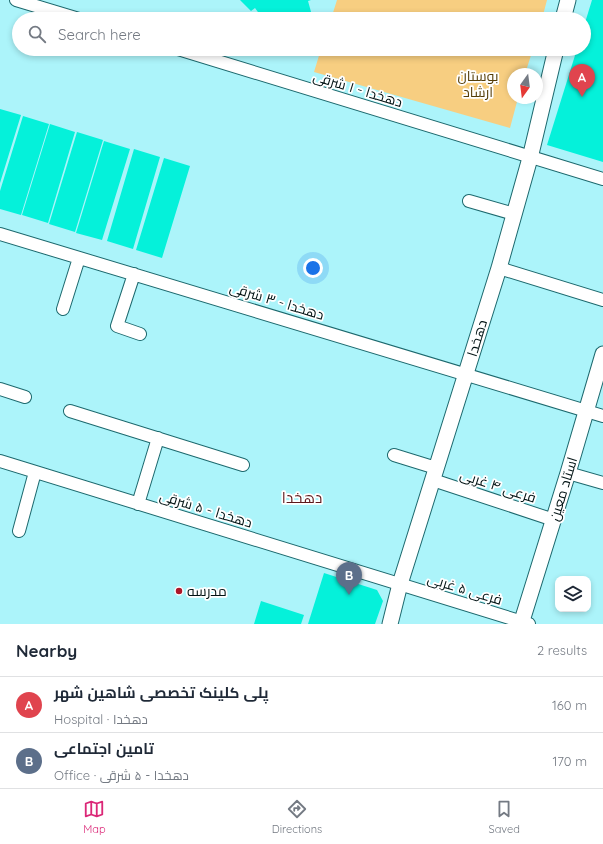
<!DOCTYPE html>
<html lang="en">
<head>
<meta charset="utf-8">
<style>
  :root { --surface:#fff; --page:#f6f6f7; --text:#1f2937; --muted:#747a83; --line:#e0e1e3; --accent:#db2777 }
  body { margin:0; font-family:Quicksand,Cairo,sans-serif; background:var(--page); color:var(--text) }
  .controls { position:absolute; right:12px; bottom:12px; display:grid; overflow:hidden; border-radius:8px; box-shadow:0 2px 6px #0003 }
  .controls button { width:36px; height:36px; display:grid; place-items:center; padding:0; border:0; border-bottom:1px solid var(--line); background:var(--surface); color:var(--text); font:20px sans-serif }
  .compass { position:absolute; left:507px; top:68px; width:36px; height:36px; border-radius:50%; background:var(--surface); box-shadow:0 2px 6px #0003; rotate:194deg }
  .you { position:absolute; left:313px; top:268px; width:14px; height:14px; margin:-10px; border:3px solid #fff; border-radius:50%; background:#1a73e8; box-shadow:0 0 0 6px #1a73e833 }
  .badge { display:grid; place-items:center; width:26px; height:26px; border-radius:50%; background:var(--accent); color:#fff; font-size:13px; font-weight:700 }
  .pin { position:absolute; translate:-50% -33px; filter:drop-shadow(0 1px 2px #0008) }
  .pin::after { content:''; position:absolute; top:21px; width:14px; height:12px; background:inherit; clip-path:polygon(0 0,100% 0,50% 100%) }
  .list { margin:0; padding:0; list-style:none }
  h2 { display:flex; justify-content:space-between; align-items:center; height:52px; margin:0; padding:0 16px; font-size:17px }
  h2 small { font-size:13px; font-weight:400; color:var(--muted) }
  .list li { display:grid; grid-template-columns:26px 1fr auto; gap:12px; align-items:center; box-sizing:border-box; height:56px; padding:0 16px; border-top:1px solid var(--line) }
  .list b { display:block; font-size:15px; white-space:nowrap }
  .list p { margin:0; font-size:13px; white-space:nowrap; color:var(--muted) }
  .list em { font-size:13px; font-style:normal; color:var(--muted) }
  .icon { flex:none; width:22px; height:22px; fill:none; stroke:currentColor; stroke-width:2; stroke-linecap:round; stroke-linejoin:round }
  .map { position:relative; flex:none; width:603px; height:624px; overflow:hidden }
  .search { position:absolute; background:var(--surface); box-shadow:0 2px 6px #0003; left:12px; right:12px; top:12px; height:44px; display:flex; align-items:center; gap:10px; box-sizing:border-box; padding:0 14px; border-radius:22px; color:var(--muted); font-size:15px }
  .sheet { height:164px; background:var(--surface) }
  nav { display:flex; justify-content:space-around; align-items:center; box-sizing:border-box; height:56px; border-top:1px solid var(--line); background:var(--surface); font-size:11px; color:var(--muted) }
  nav a { display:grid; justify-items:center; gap:2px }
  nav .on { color:var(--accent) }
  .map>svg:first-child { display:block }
  .green { fill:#f7ce81 }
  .building { fill:#05f1da }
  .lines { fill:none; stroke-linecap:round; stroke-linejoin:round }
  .minor-casing { stroke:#1d696e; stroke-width:14 }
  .tertiary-casing { stroke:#1d696e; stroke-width:17 }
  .minor { stroke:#fff; stroke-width:12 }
  .tertiary { stroke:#fff; stroke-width:15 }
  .poi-dot { fill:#ac1729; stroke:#fff; stroke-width:1.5 }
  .labels { text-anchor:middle; stroke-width:3.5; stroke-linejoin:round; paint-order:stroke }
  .park-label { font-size:14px; fill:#553d07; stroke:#fff }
  .street-label { font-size:14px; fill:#001213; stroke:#fff }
  .poi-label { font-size:14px; fill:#001213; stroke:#fff; text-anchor:start }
  .neighbourhood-label { font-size:15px; fill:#5d181b; stroke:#fff }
</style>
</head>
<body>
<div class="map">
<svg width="603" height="624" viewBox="0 0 603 624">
  <rect width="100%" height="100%" fill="#acf4fa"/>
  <path class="green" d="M337 0H547L542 19H331Z
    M321 49H533L525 74H513V98H518L510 128 314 72Z"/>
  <path class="building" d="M240 0H311L308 1 313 19H263L255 8 251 11Z
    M592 0H603V162L547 145 577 49H584V26Z
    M0 109 21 115 0 183Z
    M23 116 49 124 21 215 0 209V191Z
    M50 124 75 132 48 223 22 215Z
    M77 132 103 140 75 232 49 224Z
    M104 141 130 149 102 240 76 233Z
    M134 149 160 157 133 249 107 241Z
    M164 158 190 166 162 258 136 250Z
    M324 573 377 590 383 601 375 624H308Z
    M261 601 304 615 301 624H254Z"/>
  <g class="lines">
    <g class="minor-casing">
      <path id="minor" d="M16 0 79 19
        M178 49 603 179
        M469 201 514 214
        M0 234 603 416
        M499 268 603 300
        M134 274 117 326 140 334
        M63 309 79 258
        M0 389 25 397
        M70 411 243 465
        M394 455 436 468
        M0 461 529 624
        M568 473 603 483
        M433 480 554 520
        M138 504 158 438
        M19 531 35 472"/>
    </g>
    <g class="tertiary-casing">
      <path id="tertiary" d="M563 19 568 0
        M390 624 400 584 499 268 530 158 556 49
        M521 624 568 473 603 354"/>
    </g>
    <use href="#minor" class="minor"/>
    <use href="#tertiary" class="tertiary"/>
  </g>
  <circle class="poi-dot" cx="179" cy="591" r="4"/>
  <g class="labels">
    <g class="park-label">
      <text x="478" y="81">بوستان<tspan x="478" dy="16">ارشاد</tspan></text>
    </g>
    <g class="street-label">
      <text transform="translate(358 89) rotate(17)" y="5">دهخدا - ۱ شرقی</text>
      <text transform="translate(277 301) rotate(17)" y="5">دهخدا - ۳ شرقی</text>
      <text transform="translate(477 338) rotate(-73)" y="5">دهخدا</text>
      <text transform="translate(498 486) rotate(18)" y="5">فرعی ۴ غربی</text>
      <text transform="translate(563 489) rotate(-73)" y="5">استاد معین</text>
      <text transform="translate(206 509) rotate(17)" y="5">دهخدا - ۵ شرقی</text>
      <text transform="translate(465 589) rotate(17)" y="5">فرعی ۵ غربی</text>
    </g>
    <g class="poi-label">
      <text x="187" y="596">مدرسه</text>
    </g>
    <g class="neighbourhood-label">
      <text x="302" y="503">دهخدا</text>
    </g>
  </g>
</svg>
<div class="controls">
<button><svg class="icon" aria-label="layers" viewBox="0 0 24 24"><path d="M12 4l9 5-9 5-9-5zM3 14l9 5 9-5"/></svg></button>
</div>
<svg class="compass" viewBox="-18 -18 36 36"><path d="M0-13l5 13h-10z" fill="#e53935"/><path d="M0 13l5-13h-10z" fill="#747a83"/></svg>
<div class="you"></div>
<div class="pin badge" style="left:582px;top:97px;background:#e0444e">A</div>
<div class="pin badge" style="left:349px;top:595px;background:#5c6f8a">B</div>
<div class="search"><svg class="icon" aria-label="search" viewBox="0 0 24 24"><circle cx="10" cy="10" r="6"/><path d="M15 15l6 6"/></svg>Search here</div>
</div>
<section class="sheet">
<h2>Nearby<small>2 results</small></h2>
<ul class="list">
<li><span class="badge" style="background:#e0444e">A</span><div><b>پلی کلینک تخصصی شاهین شهر</b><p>Hospital · دهخدا</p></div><em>160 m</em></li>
<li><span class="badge" style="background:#5c6f8a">B</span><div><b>تامین اجتماعی</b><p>Office · دهخدا - ۵ شرقی</p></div><em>170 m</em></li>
</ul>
</section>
<nav>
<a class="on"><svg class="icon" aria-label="map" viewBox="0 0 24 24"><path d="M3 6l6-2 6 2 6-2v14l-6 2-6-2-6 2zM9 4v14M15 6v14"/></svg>Map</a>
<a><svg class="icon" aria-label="directions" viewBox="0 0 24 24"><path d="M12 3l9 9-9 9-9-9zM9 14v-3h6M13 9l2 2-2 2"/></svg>Directions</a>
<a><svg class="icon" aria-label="saved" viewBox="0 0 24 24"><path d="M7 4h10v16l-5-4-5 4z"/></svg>Saved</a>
</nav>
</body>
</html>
